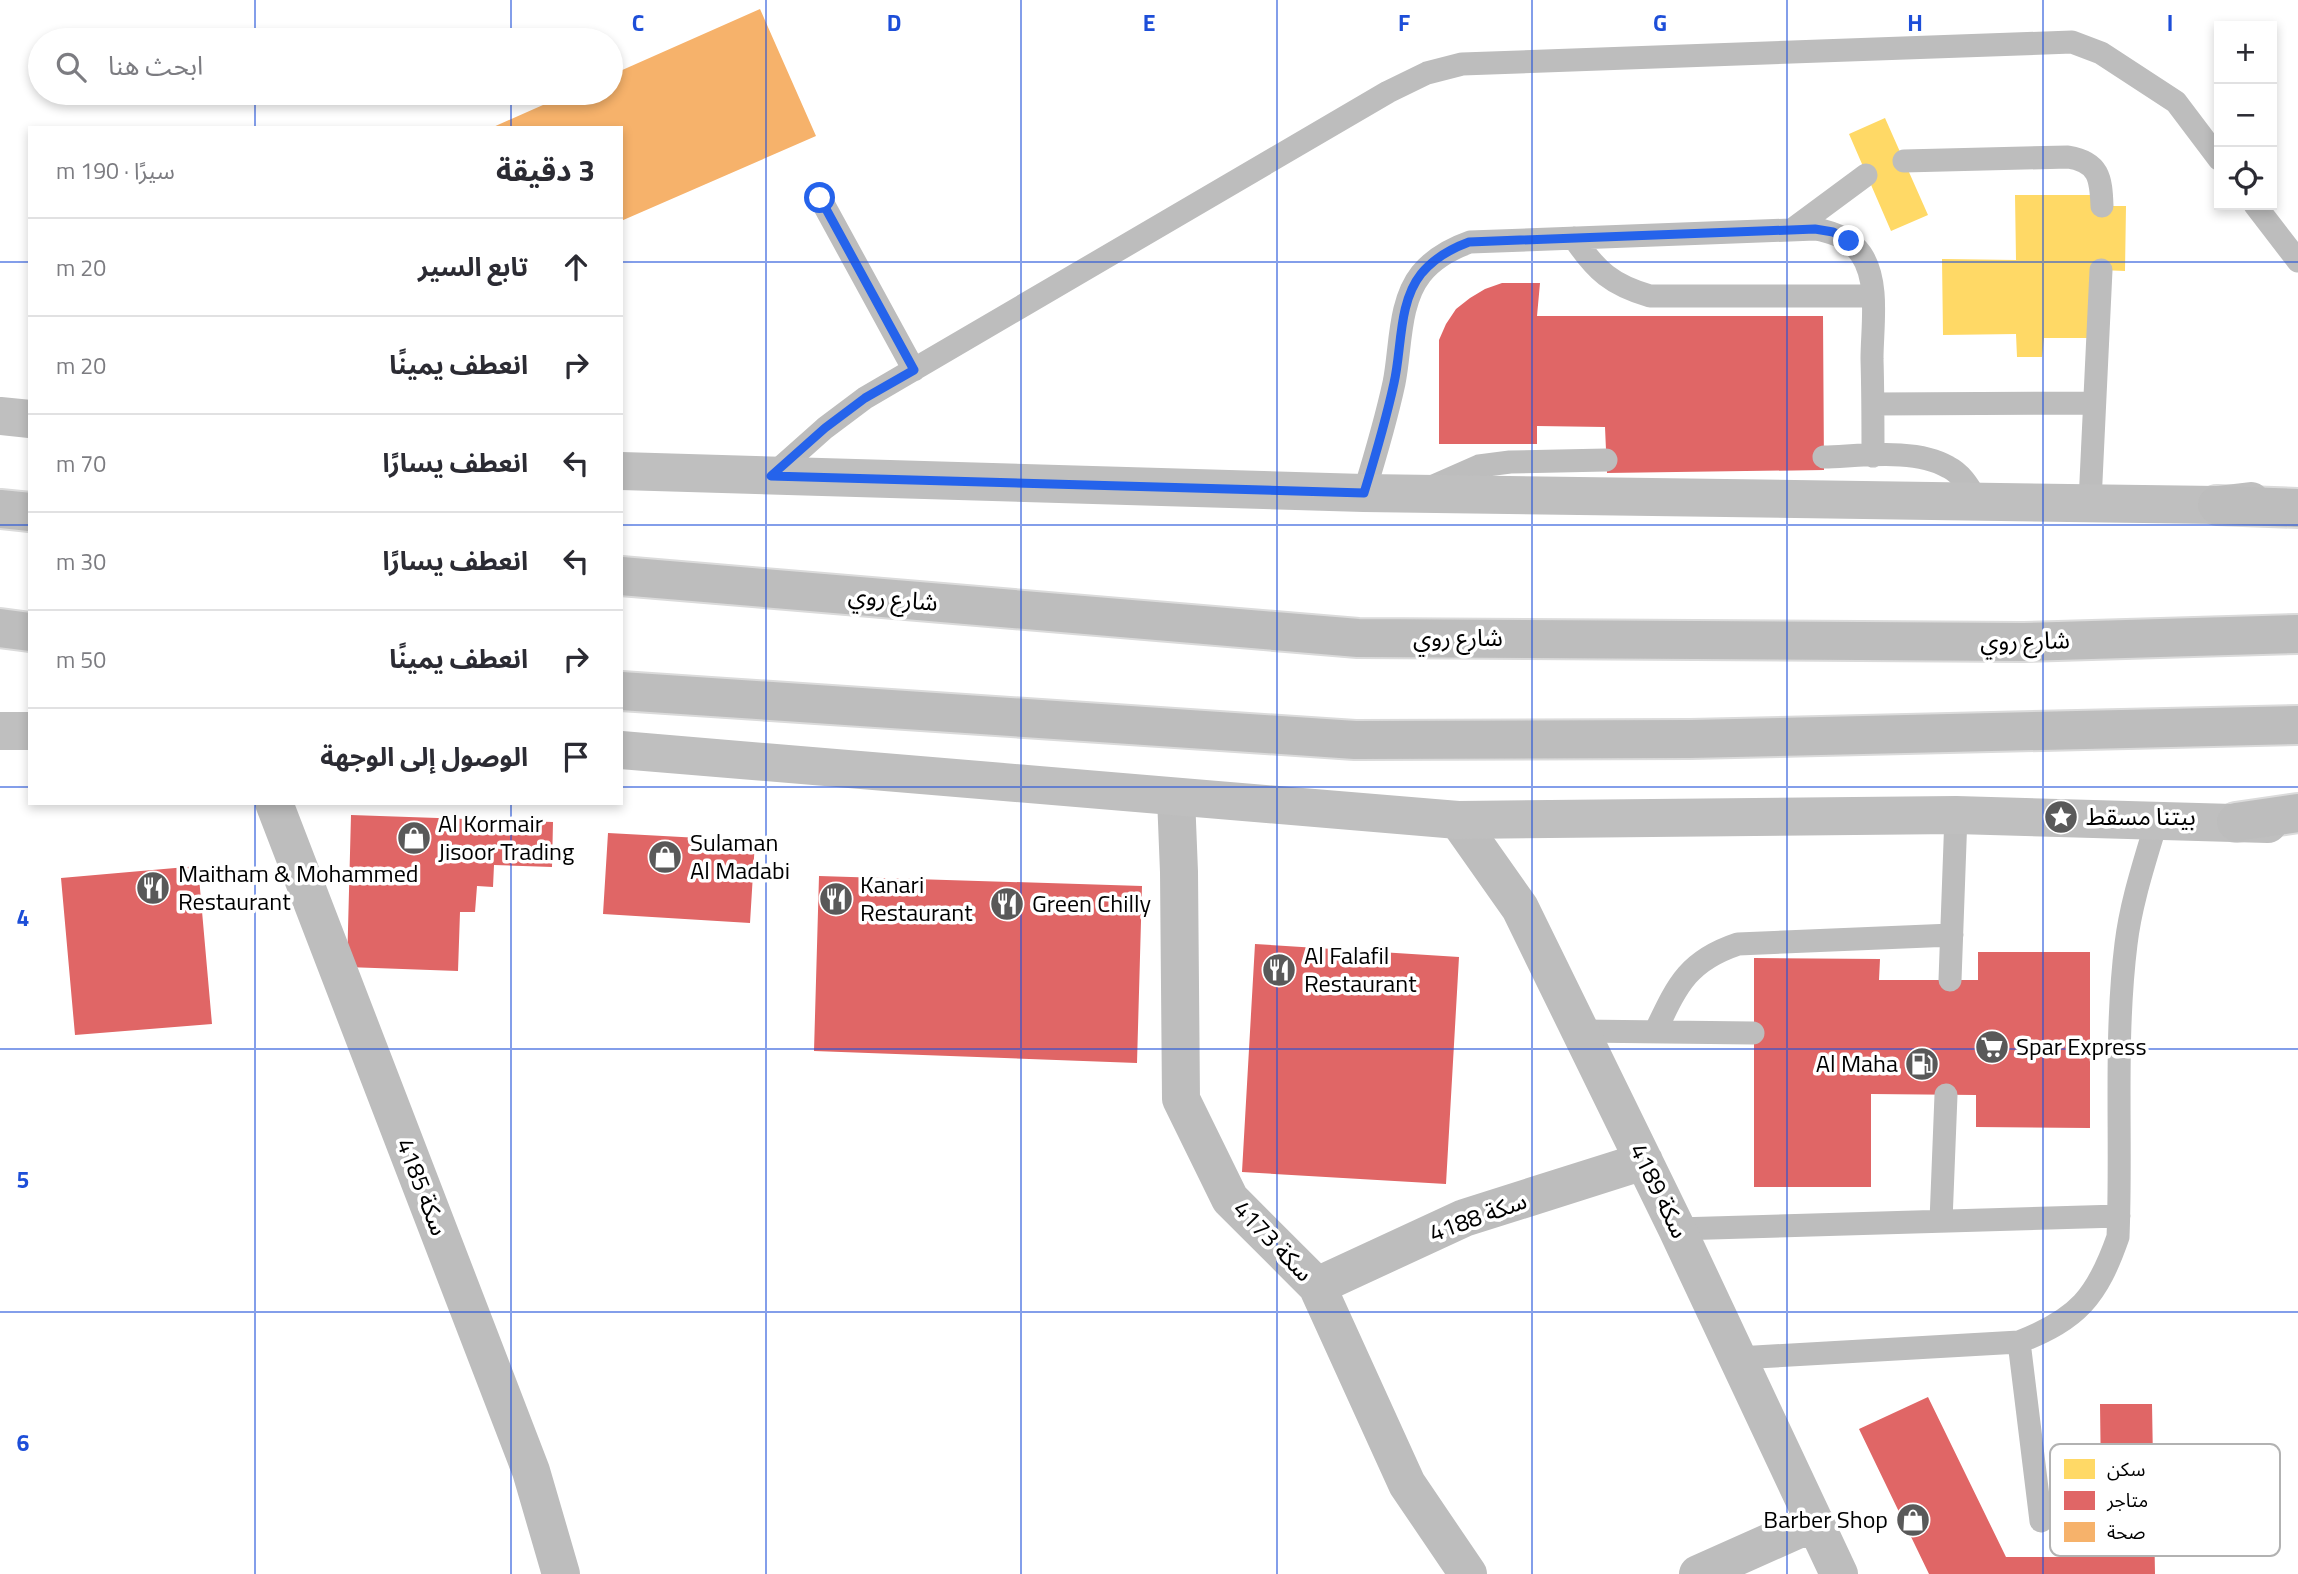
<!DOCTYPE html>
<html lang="ar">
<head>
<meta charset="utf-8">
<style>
  :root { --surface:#fff; --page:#f7f7f7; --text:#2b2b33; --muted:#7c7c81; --line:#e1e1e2 }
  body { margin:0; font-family:"Titillium Web","Noto Sans Arabic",sans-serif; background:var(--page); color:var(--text); direction:rtl }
  .controls { position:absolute; right:21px; top:21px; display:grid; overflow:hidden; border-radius:0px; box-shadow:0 4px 10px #0003 }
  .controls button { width:63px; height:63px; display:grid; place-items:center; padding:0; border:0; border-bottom:2px solid var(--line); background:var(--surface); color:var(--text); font:35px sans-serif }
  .stop { position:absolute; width:21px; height:21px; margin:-16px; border:5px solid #2563eb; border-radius:50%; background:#fff }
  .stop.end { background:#2563eb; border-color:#fff; box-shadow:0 2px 7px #0008 }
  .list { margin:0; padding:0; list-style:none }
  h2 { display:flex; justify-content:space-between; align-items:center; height:91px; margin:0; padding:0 28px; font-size:30px }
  h2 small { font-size:23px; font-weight:400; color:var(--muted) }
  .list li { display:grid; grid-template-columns:46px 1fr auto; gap:21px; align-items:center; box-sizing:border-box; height:98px; padding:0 28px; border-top:2px solid var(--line) }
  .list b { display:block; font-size:26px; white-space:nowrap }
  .list em { font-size:23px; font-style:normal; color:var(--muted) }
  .icon { flex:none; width:38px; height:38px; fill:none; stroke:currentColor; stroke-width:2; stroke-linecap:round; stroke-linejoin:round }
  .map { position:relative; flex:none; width:2298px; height:1574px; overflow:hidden; direction:ltr }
  .search { position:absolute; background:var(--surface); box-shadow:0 4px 10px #0003; left:28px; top:28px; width:595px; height:77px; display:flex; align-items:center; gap:18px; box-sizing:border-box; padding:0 24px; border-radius:38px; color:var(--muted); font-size:26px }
  .panel { position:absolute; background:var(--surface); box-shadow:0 4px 10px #0003; left:28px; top:126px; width:595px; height:679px; border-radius:0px; direction:rtl }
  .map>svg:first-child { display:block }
  .homes { fill:#ffd966 }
  .shops { fill:#e06666 }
  .health { fill:#f6b26b }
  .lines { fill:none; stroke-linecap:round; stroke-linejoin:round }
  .primary-casing { stroke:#dbdbdb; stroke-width:42 }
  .service { stroke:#bdbdbd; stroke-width:23 }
  .minor { stroke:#bdbdbd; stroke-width:38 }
  .secondary { stroke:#bfbfbf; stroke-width:38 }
  .primary { stroke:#bdbdbd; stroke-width:38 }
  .route { stroke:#2563eb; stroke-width:9 }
  .grid { fill:none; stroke:#1d4ed8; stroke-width:2; stroke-opacity:0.55 }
  .labels { text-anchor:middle; stroke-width:7; stroke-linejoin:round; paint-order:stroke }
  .street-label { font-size:24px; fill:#000; stroke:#fff }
  .poi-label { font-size:24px; fill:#000; stroke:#fff; text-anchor:start }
  .key { fill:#fff; stroke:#b2b2b2; stroke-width:2 }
  .key-label { font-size:19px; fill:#000 }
  .grid-label { font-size:23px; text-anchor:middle; font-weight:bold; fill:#1d4ed8; stroke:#fff; stroke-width:7; stroke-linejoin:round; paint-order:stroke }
</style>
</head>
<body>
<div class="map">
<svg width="2298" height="1574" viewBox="0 0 2298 1574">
  <rect width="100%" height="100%" fill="#fff"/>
  <path class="homes" d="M1885 118 1928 215 1891 231 1849 134Z
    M2015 195H2097L2098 206H2126L2125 271 2101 270 2094 338H2044L2042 357H2017L2016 334 1943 335 1942 259 2016 260Z"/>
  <path class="shops" d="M1502 283H1540L1537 316H1823L1824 470 1607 473 1605 427 1537 426V444H1439V340L1446 324 1456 309 1470 298 1485 289Z
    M351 815 553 822 552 867 494 865 493 887 477 886 475 912H460L458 971 347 967Z
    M608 833 755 841 750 923 603 914Z
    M198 866 212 1024 75 1035 61 878Z
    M819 876 1142 886 1137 1063 814 1051Z
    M1255 944 1459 957 1446 1184 1242 1172Z
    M1978 952H2090V1128L1976 1127V1095L1871 1094V1187H1754V958L1880 959 1879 980H1978Z
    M1928 1397 2006 1557H2102L2100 1404H2152L2155 1574H1929L1859 1429Z"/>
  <path class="health" d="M760 9 816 136 621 221V128H491L570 93H611V75Z"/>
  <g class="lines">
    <g class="primary-casing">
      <path id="primary" d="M2217 505 2298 508
        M0 509 30 512
        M621 576 1358 638 2024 642 2298 634
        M0 628 30 632
        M621 691 1355 740 1690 739 2298 725
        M2236 822 2298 813"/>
    </g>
    <path class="service" d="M1904 161 2068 157C2099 162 2101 178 2102 206
      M820 198 914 370
      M2255 205 2298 261
      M1793 229 1866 175
      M1574 238C1596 271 1612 285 1650 296H1872
      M1873 404 2094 403
      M1824 457C1861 456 1916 448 1948 467 1962 474 1969 487 1977 500
      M771 476 825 428 865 398 1388 92 1427 73 1462 64 2072 42 2101 53 2176 102 2219 159
      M1429 488 1479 466 1510 462 1606 460
      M1364 493C1375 457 1386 420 1394 383 1401 349 1398 303 1421 274 1434 258 1450 249 1470 242L1815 229C1833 232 1850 238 1861 254 1880 282 1872 327 1872 359 1873 392 1873 424 1873 456
      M2090 502 2101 270
      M1950 980 1956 815
      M1580 1031 1753 1033
      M1655 1032C1677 986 1687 961 1738 944L1952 935
      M1941 1221 1946 1095
      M1677 1229 2119 1216
      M2019 1342 2041 1521
      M1738 1358 2019 1342C2078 1319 2097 1297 2118 1237 2122 1140 2114 1041 2126 944 2131 902 2145 861 2157 820"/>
    <path class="minor" d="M1176 797 1179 872 1181 1099 1230 1199 1317 1286 1407 1484 1468 1574
      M274 803 531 1471 561 1574
      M1458 820 1520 908 1677 1229 1839 1574
      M1317 1286 1464 1218 1644 1161
      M1698 1574 1815 1522"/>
    <path class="secondary" d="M0 416 30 419
      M621 471 1364 493 2217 505 2251 501
      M0 731H30
      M621 750 1458 820 1956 815 2268 824"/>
    <use href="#primary" class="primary"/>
  </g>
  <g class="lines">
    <path class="route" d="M820 198 914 370 865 398 825 428 771 476 1364 493C1375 457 1386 420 1394 383 1402 349 1398 303 1421 274 1434 258 1450 249 1469 242L1815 229 1833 232 1849 241"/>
  </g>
  <path class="grid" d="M255 0V40M511 0V40M766 0V1574M1021 0V1574M1277 0V1574M1532 0V1574M1787 0V1574M2043 0V1574M255 93V128M511 93V128M0 262H30M621 262H2298M0 525H30M621 525H2298M0 787H30M621 787H2298M255 803V1574M511 803V1574M0 1049H2298M0 1312H2298"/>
  <defs>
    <g id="sight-disc" transform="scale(1.75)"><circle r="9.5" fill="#595959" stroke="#fff"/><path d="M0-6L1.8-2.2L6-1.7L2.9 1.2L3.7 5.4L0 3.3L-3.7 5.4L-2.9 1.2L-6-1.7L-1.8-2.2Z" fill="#fff"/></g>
    <g id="shop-disc" transform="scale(1.75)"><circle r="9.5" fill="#595959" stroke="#fff"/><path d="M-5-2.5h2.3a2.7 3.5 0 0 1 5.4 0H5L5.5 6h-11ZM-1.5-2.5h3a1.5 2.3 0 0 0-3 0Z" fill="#fff"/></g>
    <g id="restaurant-disc" transform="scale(1.75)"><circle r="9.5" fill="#595959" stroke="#fff"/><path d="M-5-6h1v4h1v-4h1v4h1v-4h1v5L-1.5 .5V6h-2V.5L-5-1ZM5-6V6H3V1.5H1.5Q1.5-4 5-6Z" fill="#fff"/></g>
    <g id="supermarket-disc" transform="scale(1.75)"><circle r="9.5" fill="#595959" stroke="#fff"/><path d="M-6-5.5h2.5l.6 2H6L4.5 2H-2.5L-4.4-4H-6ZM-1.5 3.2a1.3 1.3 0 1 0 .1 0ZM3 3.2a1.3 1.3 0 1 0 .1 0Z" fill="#fff"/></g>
    <g id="fuel-disc" transform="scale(1.75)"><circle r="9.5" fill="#595959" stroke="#fff"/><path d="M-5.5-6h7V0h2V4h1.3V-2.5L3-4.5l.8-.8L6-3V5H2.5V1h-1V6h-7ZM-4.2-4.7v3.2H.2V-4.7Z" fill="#fff"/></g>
  </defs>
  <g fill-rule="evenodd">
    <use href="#sight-disc" x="2061" y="817"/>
    <use href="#shop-disc" x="414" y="838"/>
    <use href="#shop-disc" x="665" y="857"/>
    <use href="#restaurant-disc" x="153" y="888"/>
    <use href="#restaurant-disc" x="836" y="899"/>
    <use href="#restaurant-disc" x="1007" y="904"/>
    <use href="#restaurant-disc" x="1279" y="970"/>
    <use href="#supermarket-disc" x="1992" y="1047"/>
    <use href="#fuel-disc" x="1922" y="1064"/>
    <use href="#shop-disc" x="1913" y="1520"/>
  </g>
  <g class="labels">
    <g class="street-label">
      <text transform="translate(893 599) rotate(5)" y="8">شارع روي</text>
      <text x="1458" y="646">شارع روي</text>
      <text transform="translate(2025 641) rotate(-1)" y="8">شارع روي</text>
      <text transform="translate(422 1187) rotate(69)" y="8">سكة 4185</text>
      <text transform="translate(1659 1191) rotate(64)" y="8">سكة 4189</text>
      <text transform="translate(1478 1217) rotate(-20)" y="8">سكة 4188</text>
      <text transform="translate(1273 1241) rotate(46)" y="8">سكة 4173</text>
    </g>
    <g class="poi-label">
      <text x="2086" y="825">بيتنا مسقط</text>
      <text x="438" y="832">Al Kormair<tspan x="438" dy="28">Jisoor Trading</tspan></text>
      <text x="690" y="851">Sulaman<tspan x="690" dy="28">Al Madabi</tspan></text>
      <text x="178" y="882">Maitham &amp; Mohammed<tspan x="178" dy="28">Restaurant</tspan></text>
      <text x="860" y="893">Kanari<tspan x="860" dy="28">Restaurant</tspan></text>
      <text x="1032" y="912">Green Chilly</text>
      <text x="1304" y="964">Al Falafil<tspan x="1304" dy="28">Restaurant</tspan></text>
      <text x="2016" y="1055">Spar Express</text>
      <text x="1898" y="1072" text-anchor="end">Al Maha</text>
      <text x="1888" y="1528" text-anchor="end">Barber Shop</text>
    </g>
  </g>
  <rect x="2050" y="1444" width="230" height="112" rx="10" class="key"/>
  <rect x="2064" y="1459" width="31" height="20" fill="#ffd966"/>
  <rect x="2064" y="1491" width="31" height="19" fill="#e06666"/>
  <rect x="2064" y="1522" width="31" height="20" fill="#f6b26b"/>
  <g class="key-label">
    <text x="2107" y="1476">سكن</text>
    <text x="2107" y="1507">متاجر</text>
    <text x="2107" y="1539">صحة</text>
  </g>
  <g class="grid-label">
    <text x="638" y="31">C</text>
    <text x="894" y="31">D</text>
    <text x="1149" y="31">E</text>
    <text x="1404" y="31">F</text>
    <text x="1660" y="31">G</text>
    <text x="1915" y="31">H</text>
    <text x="2170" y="31">I</text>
    <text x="23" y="926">4</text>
    <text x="23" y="1188">5</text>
    <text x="23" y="1451">6</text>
  </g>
</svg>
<div class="controls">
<button>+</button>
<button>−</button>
<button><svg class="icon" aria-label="locate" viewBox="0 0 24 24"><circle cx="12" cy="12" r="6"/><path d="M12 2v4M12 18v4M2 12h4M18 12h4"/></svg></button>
</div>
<div class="stop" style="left:820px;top:198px"></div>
<div class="stop end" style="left:1849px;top:241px"></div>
<div class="search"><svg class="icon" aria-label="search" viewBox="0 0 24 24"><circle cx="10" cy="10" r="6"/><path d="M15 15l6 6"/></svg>ابحث هنا</div>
<section class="panel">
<h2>3 دقيقة<small>سيرًا · 190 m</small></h2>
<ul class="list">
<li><svg class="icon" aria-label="ahead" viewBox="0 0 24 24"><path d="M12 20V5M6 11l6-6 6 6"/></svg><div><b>تابع السير</b></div><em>20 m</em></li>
<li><svg class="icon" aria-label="right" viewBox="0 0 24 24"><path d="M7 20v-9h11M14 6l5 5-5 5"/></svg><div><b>انعطف يمينًا</b></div><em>20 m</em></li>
<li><svg class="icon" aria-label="left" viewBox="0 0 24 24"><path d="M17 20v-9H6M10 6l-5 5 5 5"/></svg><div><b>انعطف يسارًا</b></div><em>70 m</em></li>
<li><svg class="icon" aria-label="left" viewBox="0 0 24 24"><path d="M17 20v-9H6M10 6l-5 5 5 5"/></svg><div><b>انعطف يسارًا</b></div><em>30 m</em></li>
<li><svg class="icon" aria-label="right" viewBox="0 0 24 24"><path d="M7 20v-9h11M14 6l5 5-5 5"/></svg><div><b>انعطف يمينًا</b></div><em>50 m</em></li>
<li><svg class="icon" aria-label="arrive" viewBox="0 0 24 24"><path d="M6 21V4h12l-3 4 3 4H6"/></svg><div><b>الوصول إلى الوجهة</b></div></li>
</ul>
</section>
</div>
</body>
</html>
